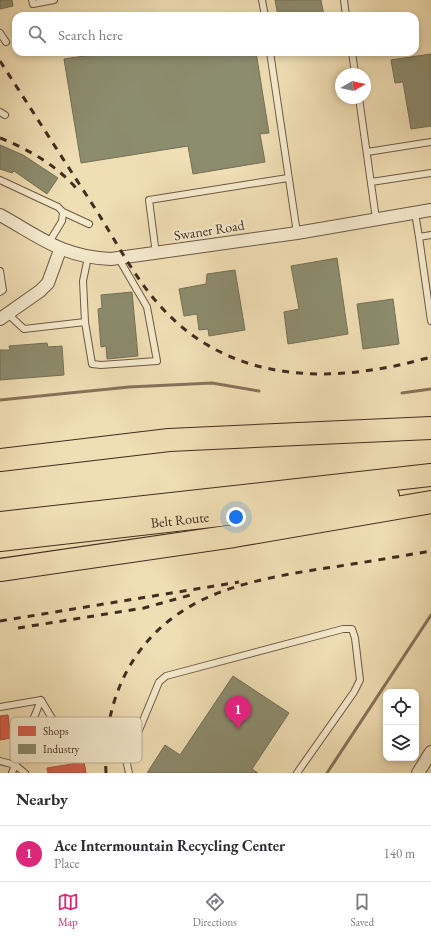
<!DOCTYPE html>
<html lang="en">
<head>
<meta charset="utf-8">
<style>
  :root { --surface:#fff; --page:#f7f7f7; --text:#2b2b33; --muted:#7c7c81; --line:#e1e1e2; --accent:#db2777 }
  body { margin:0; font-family:"EB Garamond",serif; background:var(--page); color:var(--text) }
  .controls { position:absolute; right:12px; bottom:12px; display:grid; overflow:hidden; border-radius:8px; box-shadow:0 2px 6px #0003 }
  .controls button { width:36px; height:36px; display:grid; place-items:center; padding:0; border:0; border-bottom:1px solid var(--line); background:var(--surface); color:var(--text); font:20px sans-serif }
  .compass { position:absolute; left:335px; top:68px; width:36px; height:36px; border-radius:50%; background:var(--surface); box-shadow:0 2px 6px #0003; rotate:81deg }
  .you { position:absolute; left:236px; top:517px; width:14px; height:14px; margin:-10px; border:3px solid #fff; border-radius:50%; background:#1a73e8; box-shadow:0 0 0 6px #1a73e833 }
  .badge { display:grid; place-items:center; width:26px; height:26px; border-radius:50%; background:var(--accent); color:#fff; font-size:13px; font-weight:700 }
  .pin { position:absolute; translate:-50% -33px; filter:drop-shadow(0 1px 2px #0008) }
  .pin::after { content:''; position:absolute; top:21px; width:14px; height:12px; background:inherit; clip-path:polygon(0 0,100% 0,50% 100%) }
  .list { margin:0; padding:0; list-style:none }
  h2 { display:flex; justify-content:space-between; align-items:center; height:52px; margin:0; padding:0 16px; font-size:17px }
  h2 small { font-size:13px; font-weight:400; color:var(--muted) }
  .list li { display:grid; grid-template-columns:26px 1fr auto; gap:12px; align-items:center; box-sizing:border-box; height:56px; padding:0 16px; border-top:1px solid var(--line) }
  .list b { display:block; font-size:15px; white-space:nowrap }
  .list p { margin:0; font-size:13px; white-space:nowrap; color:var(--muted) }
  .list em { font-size:13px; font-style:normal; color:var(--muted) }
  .icon { flex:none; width:22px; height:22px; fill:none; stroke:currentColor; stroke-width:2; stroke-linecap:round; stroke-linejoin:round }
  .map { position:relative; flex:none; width:431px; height:773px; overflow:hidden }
  .search { position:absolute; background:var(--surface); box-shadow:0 2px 6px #0003; left:12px; right:12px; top:12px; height:44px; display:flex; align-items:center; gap:10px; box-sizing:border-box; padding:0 14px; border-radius:12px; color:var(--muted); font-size:15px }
  .sheet { height:108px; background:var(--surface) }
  nav { display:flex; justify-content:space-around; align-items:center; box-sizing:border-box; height:56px; border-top:1px solid var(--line); background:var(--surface); font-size:11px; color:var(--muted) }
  nav a { display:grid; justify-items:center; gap:2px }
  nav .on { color:var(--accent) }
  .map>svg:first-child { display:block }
  .shops { fill:#d6604d; stroke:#aa503f }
  .industry { fill:#8c8c6e; stroke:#766f56 }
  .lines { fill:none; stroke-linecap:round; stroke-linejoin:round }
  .stream { stroke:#87725a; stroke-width:3 }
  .lane-casing { stroke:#6e5844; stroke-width:8 }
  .street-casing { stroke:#6e5844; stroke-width:14 }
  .highway-casing { stroke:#432c1f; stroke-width:24 }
  .lane { stroke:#f5eace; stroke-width:6 }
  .street { stroke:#f5eace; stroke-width:12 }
  .highway { stroke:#f0deb4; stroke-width:22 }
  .rail { stroke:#432c1f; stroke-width:3; stroke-dasharray:7 7; stroke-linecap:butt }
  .labels { text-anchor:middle; stroke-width:4; stroke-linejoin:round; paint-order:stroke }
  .street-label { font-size:14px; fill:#432c1f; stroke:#f5eace }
  .key { fill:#f5eace; stroke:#c0b19a; stroke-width:1 }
  .key-label { font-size:11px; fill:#432c1f }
</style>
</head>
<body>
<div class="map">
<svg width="431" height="773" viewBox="0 0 431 773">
  <rect width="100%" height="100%" fill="#f0deb4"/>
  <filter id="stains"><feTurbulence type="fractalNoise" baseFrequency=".005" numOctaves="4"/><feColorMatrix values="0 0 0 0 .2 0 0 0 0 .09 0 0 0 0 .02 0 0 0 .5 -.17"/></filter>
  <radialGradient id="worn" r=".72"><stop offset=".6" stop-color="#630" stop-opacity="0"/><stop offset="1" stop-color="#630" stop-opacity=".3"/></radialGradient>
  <path class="shops" d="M8 715 11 738 0 740V716Z
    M84 762 86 773H48L47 768Z"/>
  <path class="industry" d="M0 0H12L13 6 0 9Z
    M275 0H321L324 16H278Z
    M111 52H256L269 133 260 134 265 162 193 174 188 146 81 163 64 59Z
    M431 54V126L411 129 403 82 395 83 391 60Z
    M0 145 23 155 58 178 47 194 14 171 12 173 0 169Z
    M337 258 348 334 288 344 284 312 299 309 291 266Z
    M235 270 245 330 209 336 208 329 199 330 197 314 184 316 179 289 206 284 207 274Z
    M132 292 138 356 107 359 106 346 101 347 98 309 102 308 101 295Z
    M393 299 399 344 363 349 357 304Z
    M47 343 48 347 62 346 64 375 0 380V350H10L9 346Z
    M233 676 289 713 252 769 258 773H147L165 745 180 755Z"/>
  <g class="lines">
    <path class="stream" d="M402 393 431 389
      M0 400 129 387 212 383 259 391
      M327 773 431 615"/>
    <g class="lane-casing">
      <path id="lane" d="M32 0 33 4 54 0
        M262 0 265 16
        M344 0 346 16
        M0 33 6 42
        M270 52 297 233
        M352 52 355 74
        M359 98 376 219
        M0 112 5 115
        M367 152 431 142
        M0 180 58 207 63 212 62 221 48 244
        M371 182 431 173
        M63 212 89 224
        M415 213 419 237 431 235
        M419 237 431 321
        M156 254 149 200 288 178
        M0 271 3 290 0 292
        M8 314 24 329 85 322 83 281 88 257
        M85 322 92 364 101 365 157 361 147 307 119 259
        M0 707 41 700 62 735
        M0 761 15 765 12 773
        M25 773 15 765 41 700
        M129 773 127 764 130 752 159 682 166 676 343 629H352L355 638 360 680 354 692 297 773"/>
    </g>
    <g class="street-casing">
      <path id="street" d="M0 215C40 237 62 257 111 259L297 233 431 210
        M0 319 40 291 48 283 60 250
        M418 773 431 752"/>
    </g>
    <g class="highway-casing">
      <g id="highway">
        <path d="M0 460 169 440 431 428"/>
        <path d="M0 523 431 475"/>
        <path id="s1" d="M0 540 388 496"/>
        <path d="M0 570 234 536 431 502"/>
      </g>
    </g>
    <use href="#lane" class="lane"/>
    <use href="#street" class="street"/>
    <use href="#highway" class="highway"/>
    <path class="rail" d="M0 61C33 112 65 162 98 213 118 245 136 280 162 308 234 386 336 384 431 357
      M0 138C28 149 56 165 76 188
      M0 621 239 582
      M18 628 144 608 194 594
      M106 773C102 701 132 636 198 602 237 582 283 575 326 568 361 563 396 557 431 551"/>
  </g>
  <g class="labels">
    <g class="street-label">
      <text transform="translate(209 230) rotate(-9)" y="5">Swaner Road</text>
      <text dy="5" stroke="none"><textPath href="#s1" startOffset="181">Belt Route</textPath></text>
    </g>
  </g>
  <rect x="10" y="717" width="132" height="46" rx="6" class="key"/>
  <rect x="18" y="726" width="18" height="10" fill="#d6604d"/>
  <rect x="18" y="744" width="18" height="10" fill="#8c8c6e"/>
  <g class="key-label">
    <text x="43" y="735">Shops</text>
    <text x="43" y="753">Industry</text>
  </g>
  <rect width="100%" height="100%" filter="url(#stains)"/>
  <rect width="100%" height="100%" fill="url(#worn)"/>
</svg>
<div class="controls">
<button><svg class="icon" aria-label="locate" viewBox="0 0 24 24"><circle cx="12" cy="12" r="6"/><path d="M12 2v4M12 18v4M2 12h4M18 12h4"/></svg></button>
<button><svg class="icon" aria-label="layers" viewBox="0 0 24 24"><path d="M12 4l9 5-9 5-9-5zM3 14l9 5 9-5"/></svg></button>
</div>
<svg class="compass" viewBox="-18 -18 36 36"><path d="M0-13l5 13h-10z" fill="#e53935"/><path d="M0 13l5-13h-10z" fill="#7c7c81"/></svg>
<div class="you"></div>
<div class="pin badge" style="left:238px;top:729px">1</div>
<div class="search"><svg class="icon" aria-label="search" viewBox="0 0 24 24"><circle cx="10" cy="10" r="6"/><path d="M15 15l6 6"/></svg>Search here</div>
</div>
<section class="sheet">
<h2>Nearby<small></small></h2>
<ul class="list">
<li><span class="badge">1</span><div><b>Ace Intermountain Recycling Center</b><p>Place</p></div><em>140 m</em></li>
</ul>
</section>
<nav>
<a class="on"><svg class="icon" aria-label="map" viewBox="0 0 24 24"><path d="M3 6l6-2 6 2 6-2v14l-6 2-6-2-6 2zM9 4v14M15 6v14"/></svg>Map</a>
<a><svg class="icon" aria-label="directions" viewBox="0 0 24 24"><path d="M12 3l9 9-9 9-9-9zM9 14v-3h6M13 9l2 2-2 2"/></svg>Directions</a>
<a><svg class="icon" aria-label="saved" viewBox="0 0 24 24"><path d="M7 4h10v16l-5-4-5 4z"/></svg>Saved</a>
</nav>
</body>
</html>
